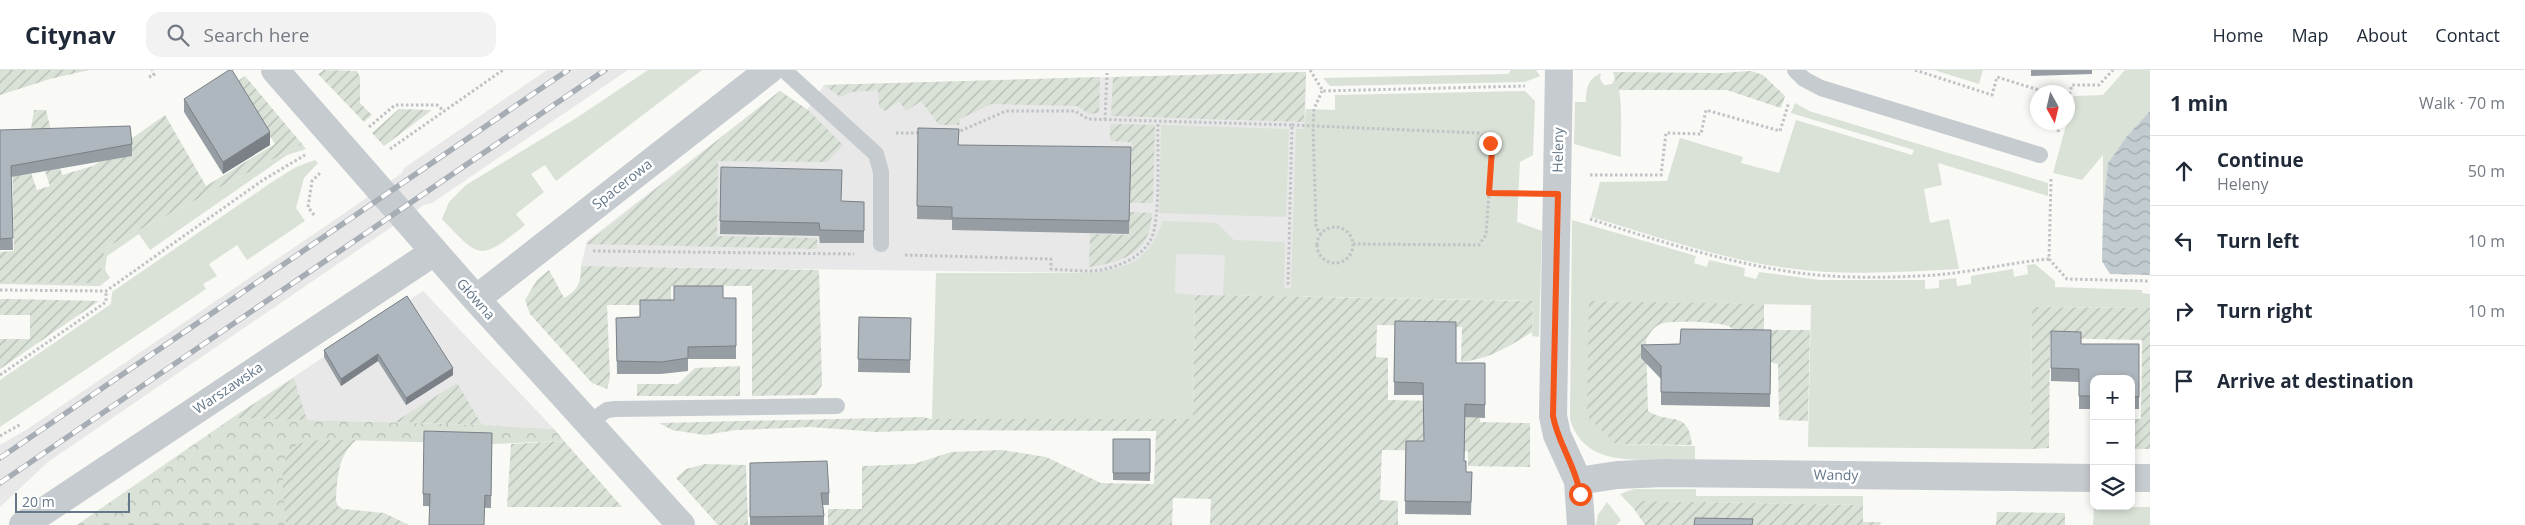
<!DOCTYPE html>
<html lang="en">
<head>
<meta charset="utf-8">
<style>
  :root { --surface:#fff; --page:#f2f2f3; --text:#1f2937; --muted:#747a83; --line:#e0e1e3 }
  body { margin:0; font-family:"Open Sans",sans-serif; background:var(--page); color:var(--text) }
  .controls { position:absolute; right:15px; bottom:15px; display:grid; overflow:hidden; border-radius:10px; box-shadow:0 2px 8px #0003 }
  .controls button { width:45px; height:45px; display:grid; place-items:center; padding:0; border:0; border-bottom:1px solid var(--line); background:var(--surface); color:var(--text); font:25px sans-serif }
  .compass { position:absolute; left:2030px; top:15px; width:45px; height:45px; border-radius:50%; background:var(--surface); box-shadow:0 2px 8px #0003; rotate:172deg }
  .scale { position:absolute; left:15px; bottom:12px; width:115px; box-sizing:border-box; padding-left:5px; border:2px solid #65788a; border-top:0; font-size:14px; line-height:18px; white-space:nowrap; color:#65788a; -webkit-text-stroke:4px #fff; paint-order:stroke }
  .stop { position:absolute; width:15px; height:15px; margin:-11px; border:4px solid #f4551b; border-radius:50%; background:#fff }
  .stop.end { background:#f4551b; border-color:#fff; box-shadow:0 1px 5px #0008 }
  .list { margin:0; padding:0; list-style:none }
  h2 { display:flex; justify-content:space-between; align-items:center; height:65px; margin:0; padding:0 20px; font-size:21px }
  h2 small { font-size:16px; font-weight:400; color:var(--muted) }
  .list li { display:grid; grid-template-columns:32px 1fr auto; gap:15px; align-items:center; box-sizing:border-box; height:70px; padding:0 20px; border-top:1px solid var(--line) }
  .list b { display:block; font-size:19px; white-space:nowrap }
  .list p { margin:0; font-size:16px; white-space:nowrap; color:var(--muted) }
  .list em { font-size:16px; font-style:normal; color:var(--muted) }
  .icon { flex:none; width:28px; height:28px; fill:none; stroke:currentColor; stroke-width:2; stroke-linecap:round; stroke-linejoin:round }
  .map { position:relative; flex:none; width:2150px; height:455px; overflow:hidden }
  header { display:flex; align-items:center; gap:30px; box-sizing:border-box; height:70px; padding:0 25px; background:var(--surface); border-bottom:1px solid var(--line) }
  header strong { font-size:24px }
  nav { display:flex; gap:28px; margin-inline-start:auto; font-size:18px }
  .search { width:350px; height:45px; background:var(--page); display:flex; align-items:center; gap:12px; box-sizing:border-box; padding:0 18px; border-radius:15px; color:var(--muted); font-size:19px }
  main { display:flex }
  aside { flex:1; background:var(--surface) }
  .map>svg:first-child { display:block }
  .built { fill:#e7e8e7 }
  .green { fill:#dae1d7 }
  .forest { fill:url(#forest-crowns) }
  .garden { fill:url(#garden-furrows) }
  .water { fill:url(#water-waves) }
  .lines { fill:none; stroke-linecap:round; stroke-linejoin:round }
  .path { stroke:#c0c3c5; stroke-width:3; stroke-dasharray:2.5 2.5; stroke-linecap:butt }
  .service { stroke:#c6cbcf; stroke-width:16 }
  .minor { stroke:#c6cbcf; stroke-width:28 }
  .rail-casing { stroke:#a6adb4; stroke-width:5.5 }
  .rail { stroke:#fff; stroke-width:4; stroke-dasharray:11; stroke-linecap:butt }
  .wall { fill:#969da3 }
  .shaded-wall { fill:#7a8085 }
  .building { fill:#afb7be; stroke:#7a8085 }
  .route { stroke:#f4551b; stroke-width:6 }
  .labels { text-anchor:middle; stroke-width:5; stroke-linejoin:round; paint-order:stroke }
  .street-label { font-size:14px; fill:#65788a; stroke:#fff }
</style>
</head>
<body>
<header>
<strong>Citynav</strong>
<div class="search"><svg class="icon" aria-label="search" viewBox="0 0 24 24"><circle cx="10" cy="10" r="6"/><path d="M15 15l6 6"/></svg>Search here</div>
<nav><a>Home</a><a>Map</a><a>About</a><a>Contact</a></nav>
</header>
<main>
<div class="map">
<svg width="2150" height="455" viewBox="0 0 2150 455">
  <defs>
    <pattern id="forest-crowns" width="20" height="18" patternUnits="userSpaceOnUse" patternTransform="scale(1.25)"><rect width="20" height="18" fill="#dae1d7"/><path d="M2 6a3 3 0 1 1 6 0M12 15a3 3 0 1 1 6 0" fill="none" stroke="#b4bbb4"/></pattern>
    <pattern id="garden-furrows" width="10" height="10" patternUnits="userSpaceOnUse" patternTransform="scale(1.25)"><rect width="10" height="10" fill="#dae1d7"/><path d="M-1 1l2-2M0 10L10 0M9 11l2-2" fill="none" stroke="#b4bbb4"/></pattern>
    <pattern id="water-waves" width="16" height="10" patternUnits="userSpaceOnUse" patternTransform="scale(1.25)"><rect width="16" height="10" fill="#c1cbd0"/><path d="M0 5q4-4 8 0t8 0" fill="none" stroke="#a0aaaf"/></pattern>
  </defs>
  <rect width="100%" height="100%" fill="#f9f9f6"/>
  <path class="built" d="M547 0H628L432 133 424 135 48 392 0 437V375L26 360 355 136 402 103 404 98Z
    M1306 2 1302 228 1179 225 1140 207 1090 203 581 196 587 171 780 21 807 40 824 15Z
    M423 221 554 359 482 355 232 348Z"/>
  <path class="green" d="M648 0H702L556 111 545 95 531 104 544 122 516 144 525 155C480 191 481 190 442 149L449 132 466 115 578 47Z
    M1511 0H1536L1540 6 1525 12 1330 16 1323 8 1508 4Z
    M1934 0H1983L1979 14Z
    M2125 0H2150V41L2127 66 2108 93 2103 138V85L2082 110 2053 103 2074 26 2103 25Z
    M1613 2C1625 23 1620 63 1621 87L1574 74 1575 32H1586C1586 18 1588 9 1601 3L1600 9 1604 15 1612 14 1615 8Z
    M1525 21 1535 31 1533 85 1520 92 1517 152 1542 161 1539 267 1532 266 1533 231 1223 225 1225 185 1176 184 1175 223 1195 225 1193 349H932L936 203H1090C1133 197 1147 191 1163 151L1217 153 1234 170 1285 172 1284 218H1291L1296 59H1304L1306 39 1335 40V25Z
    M1795 33 1809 41 2048 113V126L1938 93 1942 115 1924 119 1930 153 1949 149 1959 199C1902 202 1843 206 1787 198 1720 189 1655 166 1591 147L1600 112 1667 111 1680 68 1743 87 1741 93 1779 103 1796 50 1912 85 1914 80 1791 43Z
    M1161 55 1289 59 1286 147 1159 143Z
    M302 74 306 79 287 85 150 180 139 164 107 186 105 200 110 208 100 216 0 214V212L105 178Z
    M315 90 318 93 304 108 296 138 305 151 247 190 237 175 209 194 217 206 203 214 206 219 0 357V310L111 234 112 222 272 112 296 97Z
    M1572 150 1696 186 1694 193 1707 197 1709 190 1745 198 1744 206 1756 209 1759 202 1820 210H1925V219L1939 218V210L1956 208 1957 216 1971 214V206L2013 199 2014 207 2028 204 2027 195 2035 194 2055 211V217L2142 220V223L2150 224V238L2032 237 2031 379 1808 377 1811 235 1589 231 1616 374 1695 376V390C1650 386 1586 404 1570 349Z
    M1634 419H1696V426H1863V435L1642 431 1634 439 1620 424Z
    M1607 432 1621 450 1616 455H1596L1598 445Z
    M2094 437H2150V455H2093Z"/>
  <path class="forest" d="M232 348 482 355 554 359 564 371 492 374 343 370 284 389 286 455H77Z"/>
  <path class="garden" d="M0 0H89L50 9 0 25Z
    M324 0 357 1 360 7V33L372 45 364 52 318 4Z
    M1751 1 1763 5 1785 26 1781 38 1727 20H1619L1613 2 1721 3Z
    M1306 2 1304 52 1111 46 1113 7Z
    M245 6 302 74 105 178 98 213 0 212V182L14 181 12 71 21 74 37 120 50 116 31 59 34 40H46L62 105 93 96 165 45 206 116 275 74 235 13Z
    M1100 7 1099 43 1089 44 1077 36 991 34 960 49 959 55H939L921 31 906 41 899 31 885 41 879 37 878 20 852 22 840 27 824 15Z
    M780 21 808 40 843 75 827 92 718 91 717 166 817 168V179L586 174Z
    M399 39 432 40 384 76 372 63Z
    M1110 54 1155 55 1153 133H1130L1132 72 1110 71Z
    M1130 142 1152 143C1151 182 1124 192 1089 197L1090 164 1129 165Z
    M581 196 819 200 822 315 816 325 752 326V216H671V235H607L610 308 607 319 592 313 530 244 525 230 537 210 549 200 564 228C579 220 581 211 581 196Z
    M1195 225 1533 231 1532 262C1510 276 1488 290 1461 292L1462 257 1377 255 1376 287 1388 288V330L1480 332V352L1530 353V397L1468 396V381L1382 380 1380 430 1398 431V455H1210L1211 429 1173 428 1172 455H828V439H862V396L914 394 951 382 1002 380 1046 387 1101 413 1154 414 1156 361 932 360 877 362 811 357 736 360 705 365 672 360 659 353 922 347 932 349H1193Z
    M0 229H11L99 231 0 299V269H30V245H0Z
    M1589 231 1764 234V260H1810L1808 351 1779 350 1778 294C1753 290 1748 269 1730 257 1723 252 1670 250 1661 254 1654 256 1649 264 1646 270L1648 341C1669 355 1689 339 1692 375L1616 374 1587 346Z
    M2032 237 2150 238V379H2131V349H2141L2142 270 2050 268 2049 378 2031 379Z
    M740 296V326H637V314H678L695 298Z
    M294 308 307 350 232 348Z
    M457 313 482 355 395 352Z
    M343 370H356C338 386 337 408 336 431L338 436 343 439 384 443 409 455H286C285 437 276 387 293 377 306 368 328 371 343 370Z
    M564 371 622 437H507L511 374Z
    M705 394 746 395 748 455H718L676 408 686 399Z
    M1642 431 1863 435V452H1881L1880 455H1645L1634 439Z
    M1997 442 2065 443V455H1996Z"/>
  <path class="water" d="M2150 41V205L2110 204 2102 191 2103 138 2108 93 2127 66Z"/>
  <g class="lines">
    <path class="path" d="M1310 0 1323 21 1525 16
      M1915 0 1992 25 1997 7 2045 22
      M149 7 154 5 152 0
      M2068 29 2072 15H2099L2113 0
      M1105 50 1107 3
      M1292 55 1479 63C1499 75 1491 103 1489 123H1522
      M369 57 395 35H437L444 41
      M2058 62 2060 52
      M896 63H920
      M956 63 1006 41H1075L1088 49 1292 55 1288 216
      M390 79 503 0
      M1590 105H1661L1666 63 1701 64 1706 40 1780 61 1789 32
      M2051 109 2049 189 2067 209 2150 211
      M314 145 308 137 312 111 320 103
      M1590 149C1658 171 1728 193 1799 203 1837 208 1879 208 1917 206 1962 205 2005 193 2049 189
      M1317 175a18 18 0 1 1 36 0a18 18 0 1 1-36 0Z
      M1321 165 1316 157 1313 56 1314 39 1322 21
      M1353 174 1479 175 1486 165 1489 123
      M593 181 854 184
      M905 185 1051 189V199C1065 200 1079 201 1093 201 1114 199 1141 189 1151 169 1161 151 1157 76 1158 52
      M0 220 106 221 263 110 305 85
      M0 305 106 232V221
      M0 366 21 354"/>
    <path class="service" d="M784 0 876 84 881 102V174
      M1795 0 1804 9 1821 18 2040 85
      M588 353 607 340 615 339 837 336"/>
    <path class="minor" d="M275 0 476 229 681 455
      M1559 0 1553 346 1557 365 1578 411 1581 455
      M476 229 769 0
      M2131 408H2150
      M1578 411 1617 405 1663 403 2094 408
      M23 455 434 182"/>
    <g class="rail-casing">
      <path id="rail" d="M0 388 568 0
        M0 413 605 0"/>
    </g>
    <use href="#rail" class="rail"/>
  </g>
  <path class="wall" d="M2031 0H2092V4L2031 6Z
    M184 29 270 75 223 104 184 42Z
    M918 58 959 75 1131 90 1129 164 952 160V150L917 149Z
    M0 60 132 74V86L11 107 13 180H0Z
    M721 97 841 131 864 132V173H820L819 166 720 164Z
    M407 226 453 305 406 335 378 291 341 316 324 287V280Z
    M736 228V289H688V301L661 304H617L616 248 640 247 674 230Z
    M859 247 911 248 910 303 858 302Z
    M1395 251 1456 293H1485V348L1465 347 1464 391 1466 402H1472L1471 445 1405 444 1406 371H1424L1423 325H1394Z
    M1771 260 1770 337 1661 335V309L1641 288V275L1680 274Z
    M2051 261 2081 274H2139V339H2131V309H2094V339H2079V312L2051 311Z
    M492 363 491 438 423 436V424Z
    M1113 369H1150V411L1113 410Z
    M750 393 829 423V435H823L824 446V455H750Z"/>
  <path class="shaded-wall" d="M270 62V75L223 104V92Z
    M378 284V291L341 316V309Z
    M453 298V305L406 335V328Z"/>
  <path class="building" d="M229 0H232L270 62 223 92 184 29Z
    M130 56 132 74 11 96 13 168 0 169V60Z
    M918 58 959 59 958 75 1131 77 1129 151 952 148V137L917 136Z
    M721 97 842 100 841 131 864 132V161L820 160 819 153 720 151Z
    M674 216H723V228H736V276L688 277V288L661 292 617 291 616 248 640 247V230H674Z
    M407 226 453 298 406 328 378 284 341 309 324 280Z
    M859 247 911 248 910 290 858 289Z
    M1395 251 1456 252V293H1485V335L1465 334 1464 391H1466V402H1472L1471 432 1405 431 1406 371H1424L1423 313 1394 312Z
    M1681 259 1771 260 1770 324 1661 322V296L1641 275 1680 274Z
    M2051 261 2081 262V274H2139V327L2131 326V309H2094V326H2079V299L2051 298Z
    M424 361 492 363 491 426 485 425 484 455H429L430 424H423Z
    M1113 369H1150V403H1113Z
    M827 391 829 423H821L824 446 750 447V393Z
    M1695 448 1753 449 1752 455H1694Z"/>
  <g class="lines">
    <path class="route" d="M1490 73 1492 79 1489 123 1558 124 1553 346C1558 374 1576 396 1580 424"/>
  </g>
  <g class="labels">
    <g class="street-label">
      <text transform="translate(1558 80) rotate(-89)" y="5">Heleny</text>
      <text transform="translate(622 114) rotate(-38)" y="5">Spacerowa</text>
      <text transform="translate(476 229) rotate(48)" y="5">Główna</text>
      <text transform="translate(228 318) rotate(-34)" y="5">Warszawska</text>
      <text transform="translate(1836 405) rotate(1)" y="5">Wandy</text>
    </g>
  </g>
</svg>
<div class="controls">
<button>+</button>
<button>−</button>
<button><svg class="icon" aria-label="layers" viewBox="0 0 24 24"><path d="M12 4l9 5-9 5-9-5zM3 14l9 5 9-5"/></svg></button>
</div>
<svg class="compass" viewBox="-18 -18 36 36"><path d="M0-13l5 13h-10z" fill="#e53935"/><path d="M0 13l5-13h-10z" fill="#747a83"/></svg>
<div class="scale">20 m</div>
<div class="stop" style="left:1580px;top:424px"></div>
<div class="stop end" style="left:1490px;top:73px"></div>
</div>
<aside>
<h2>1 min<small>Walk · 70 m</small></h2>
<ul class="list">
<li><svg class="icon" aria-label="ahead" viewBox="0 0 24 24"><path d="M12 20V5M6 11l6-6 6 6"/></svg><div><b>Continue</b><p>Heleny</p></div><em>50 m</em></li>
<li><svg class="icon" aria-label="left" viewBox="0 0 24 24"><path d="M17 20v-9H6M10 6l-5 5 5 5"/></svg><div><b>Turn left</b></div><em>10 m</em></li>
<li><svg class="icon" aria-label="right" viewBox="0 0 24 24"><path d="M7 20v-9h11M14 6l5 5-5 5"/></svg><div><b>Turn right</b></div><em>10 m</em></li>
<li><svg class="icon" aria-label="arrive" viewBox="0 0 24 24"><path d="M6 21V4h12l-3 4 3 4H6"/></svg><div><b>Arrive at destination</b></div></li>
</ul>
</aside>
</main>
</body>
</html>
